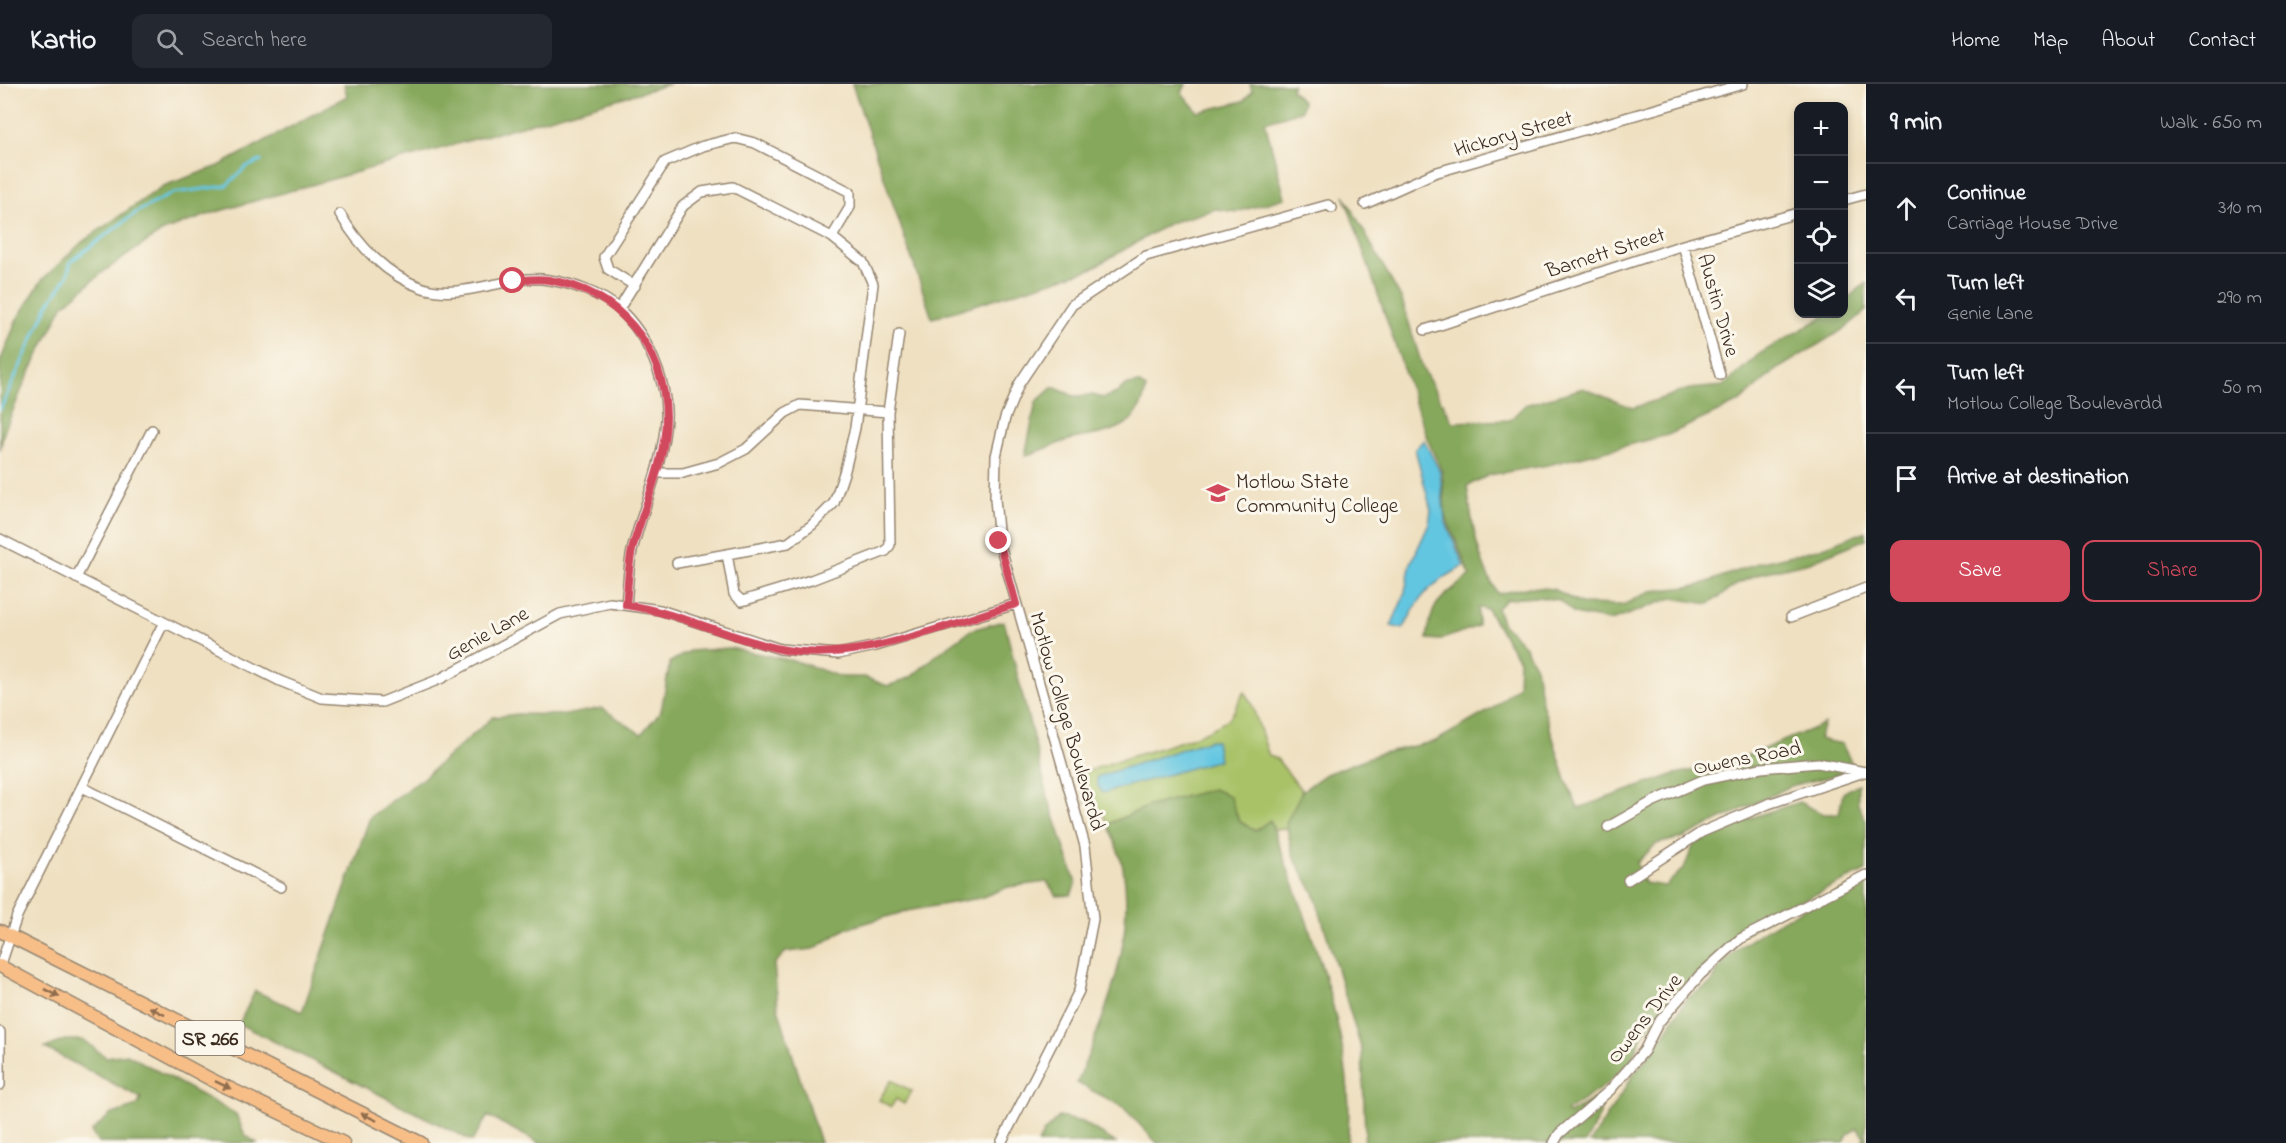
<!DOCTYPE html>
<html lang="en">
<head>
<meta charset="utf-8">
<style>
  :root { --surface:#171b24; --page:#242831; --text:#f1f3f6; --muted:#9ea1a6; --line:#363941; --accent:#d1495b }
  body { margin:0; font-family:"Indie Flower",sans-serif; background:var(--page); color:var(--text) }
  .controls { position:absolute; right:18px; top:18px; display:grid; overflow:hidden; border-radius:12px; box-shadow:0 3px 9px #0003 }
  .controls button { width:54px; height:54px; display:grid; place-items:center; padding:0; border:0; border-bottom:2px solid var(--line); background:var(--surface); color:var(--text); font:30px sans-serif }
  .stop { position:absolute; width:18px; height:18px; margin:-14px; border:4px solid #d1495b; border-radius:50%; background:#fff }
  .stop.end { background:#d1495b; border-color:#fff; box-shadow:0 2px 6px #0008 }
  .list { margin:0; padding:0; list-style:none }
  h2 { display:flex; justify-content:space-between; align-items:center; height:78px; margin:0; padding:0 24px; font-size:26px }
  h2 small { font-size:20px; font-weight:400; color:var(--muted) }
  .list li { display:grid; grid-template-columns:39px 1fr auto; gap:18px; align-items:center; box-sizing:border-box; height:90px; padding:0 24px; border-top:2px solid var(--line) }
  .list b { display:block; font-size:22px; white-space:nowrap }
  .list p { margin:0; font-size:20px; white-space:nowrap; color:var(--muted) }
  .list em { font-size:20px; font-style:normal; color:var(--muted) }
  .actions { display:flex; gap:12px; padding:18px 24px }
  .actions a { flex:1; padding:14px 0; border:2px solid var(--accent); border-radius:12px; text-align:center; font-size:21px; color:var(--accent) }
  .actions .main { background:var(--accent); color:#fff }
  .icon { flex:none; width:33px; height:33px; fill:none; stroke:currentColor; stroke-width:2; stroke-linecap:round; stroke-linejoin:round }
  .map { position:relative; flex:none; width:1866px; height:1059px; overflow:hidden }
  header { display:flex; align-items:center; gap:36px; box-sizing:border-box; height:84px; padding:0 30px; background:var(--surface); border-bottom:2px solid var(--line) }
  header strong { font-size:28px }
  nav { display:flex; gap:33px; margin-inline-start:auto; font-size:21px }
  .search { width:420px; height:54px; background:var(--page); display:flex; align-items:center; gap:15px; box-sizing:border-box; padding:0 21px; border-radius:12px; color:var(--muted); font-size:22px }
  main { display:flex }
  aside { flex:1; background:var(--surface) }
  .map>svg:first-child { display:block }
  .green { fill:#a9c267; stroke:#727642; stroke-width:1.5 }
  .forest { fill:#86a85c; stroke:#60693d; stroke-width:1.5 }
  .water { fill:#63c6e1; stroke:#4f7880; stroke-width:1.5 }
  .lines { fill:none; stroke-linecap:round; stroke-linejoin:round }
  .stream { stroke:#63c6e1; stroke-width:3 }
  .minor-casing { stroke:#958570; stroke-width:12 }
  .major-casing { stroke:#958570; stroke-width:15 }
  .minor { stroke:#fff; stroke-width:9 }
  .major { stroke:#f7be88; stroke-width:12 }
  .oneway { fill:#906d4e }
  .route { stroke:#d1495b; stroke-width:8 }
  .labels { text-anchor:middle; stroke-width:6; stroke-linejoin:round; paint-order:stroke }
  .shield { fill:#fbf7ec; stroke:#75685c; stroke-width:1.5 }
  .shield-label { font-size:20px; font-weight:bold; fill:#3b2a1e }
  .street-label { font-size:21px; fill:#3b2a1e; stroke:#fbf7ec }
  .poi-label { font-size:21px; fill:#3b2a1e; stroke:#fbf7ec; text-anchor:start }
</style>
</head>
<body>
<header>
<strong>Kartio</strong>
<div class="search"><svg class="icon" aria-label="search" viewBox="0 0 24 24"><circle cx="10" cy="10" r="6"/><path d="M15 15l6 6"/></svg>Search here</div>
<nav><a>Home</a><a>Map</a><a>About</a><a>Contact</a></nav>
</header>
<main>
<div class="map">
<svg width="1866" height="1059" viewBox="0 0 1866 1059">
  <rect width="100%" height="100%" fill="#fbf7ec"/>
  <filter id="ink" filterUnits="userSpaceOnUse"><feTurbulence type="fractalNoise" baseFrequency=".0167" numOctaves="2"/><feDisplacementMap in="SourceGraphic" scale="12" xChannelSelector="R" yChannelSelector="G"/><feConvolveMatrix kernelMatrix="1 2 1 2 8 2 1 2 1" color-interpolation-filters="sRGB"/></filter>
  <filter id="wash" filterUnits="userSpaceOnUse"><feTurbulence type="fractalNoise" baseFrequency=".008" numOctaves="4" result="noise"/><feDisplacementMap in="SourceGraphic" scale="24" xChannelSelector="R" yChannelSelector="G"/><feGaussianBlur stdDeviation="1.35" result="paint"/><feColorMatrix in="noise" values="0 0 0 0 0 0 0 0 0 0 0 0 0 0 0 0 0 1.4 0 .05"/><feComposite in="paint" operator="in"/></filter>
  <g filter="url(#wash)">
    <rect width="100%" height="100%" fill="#efe0c1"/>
    <path class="green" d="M1244 608 1251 618 1269 672 1277 675 1302 707 1288 744 1274 746 1270 737 1255 747 1239 737 1149 722 1108 740 1101 727 1086 718 1079 691C1123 671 1190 661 1227 636 1234 631 1239 616 1244 608Z
      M891 996 912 1007 904 1020 896 1015 891 1023 879 1016Z"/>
    <path class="forest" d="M344 0H670L216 128 163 147 103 188 63 222 24 300 4 348 0 366V278L17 235 42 196 82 158 163 102 219 82 347 12Z
      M852 0H1186L1182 9 1198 28 1244 17 1252 7 1250 0H1293L1291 5 1303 18 1301 27 1265 38 1285 114 1237 128 1216 125 1170 139 1091 185 932 234Z
      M1344 111 1402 216 1423 285 1453 338 1510 336 1525 321 1583 304 1633 324 1689 305 1723 302 1759 270 1828 230H1844V217L1866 199V227L1844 245 1776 286 1739 318 1668 351 1548 381 1489 391 1467 402C1472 440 1477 477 1498 510L1529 503 1553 505 1581 520 1623 521 1651 507 1697 502 1758 479 1818 465 1866 447V455L1810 478 1762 489 1739 499 1709 520 1672 514 1611 537 1574 530 1559 516 1537 513 1507 515 1497 524 1503 541 1513 549 1525 563 1536 583 1542 619 1566 696 1578 724 1675 690 1714 682 1754 669 1824 640 1819 655 1842 660 1852 680 1840 690 1791 702 1682 754 1656 760 1637 779 1644 799 1665 802 1684 784 1694 760 1756 732 1799 718 1823 730H1839L1843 709 1858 700V720L1866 737V787L1788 823 1737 854 1658 932 1643 950 1630 978 1607 1000 1566 1028 1569 1030 1601 1010 1600 1031 1585 1059H1363L1365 1049 1362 967 1314 809 1293 772 1286 739 1302 707 1326 690 1378 670 1436 657 1492 625 1518 602 1519 576 1487 525 1478 524V542L1440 556 1427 555C1432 513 1441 516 1470 491L1445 431 1442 388 1427 354Z
      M1138 299 1146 304C1139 345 1114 347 1078 354 1060 357 1042 367 1025 372L1036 318 1053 303 1074 312 1093 311 1103 314 1117 309 1124 302Z
      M1004 537 1048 713 1076 799 1071 811 1057 812 1047 798 1008 803 980 814 907 827 845 845 814 865 786 868 774 880 778 924 820 1059H539L488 1032 472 1057 239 940 255 907 302 928 370 733 423 694 493 633 518 630 565 631 602 624 641 650 661 627 670 578 690 567 730 564 799 578 841 593H864L888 602 911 593 939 569 971 546Z
      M1213 705 1230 712 1239 737 1255 747 1270 736C1303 829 1360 962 1347 1059H1157L1122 1022 1077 999C1105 928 1136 861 1123 784 1120 769 1113 754 1108 740L1149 722Z
      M1866 795V1059H1862L1864 1052 1857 1044 1848 1051 1844 1059H1590L1633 991 1657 962 1687 914 1712 899C1725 854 1825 816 1866 795Z
      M65 956H83L106 973 127 970 236 1030 245 1051 257 1059H99L91 1048 110 1031 137 1022 141 1014 45 964Z
      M1059 1033 1083 1038 1116 1059H1038L1044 1048Z"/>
    <path class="water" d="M1424 356 1440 388 1445 436 1464 482C1426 504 1425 505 1403 545L1391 542 1404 512 1411 479 1429 440 1431 426 1415 365Z
      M1210 656 1216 657 1219 676 1103 709 1098 702 1097 693Z"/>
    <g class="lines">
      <path class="stream" d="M0 326 48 221 67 193 71 177 137 128 173 109 226 102 246 83 261 77"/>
    </g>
  </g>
  <g filter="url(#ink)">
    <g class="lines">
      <g class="minor-casing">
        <path id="minor" d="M1844 116 1866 110
          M1365 120 1434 89 1743 0
          M340 130C359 162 387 192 423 204 465 217 507 189 549 196 571 199 602 210 619 225 647 250 668 298 666 335 663 381 643 423 632 467 628 484 628 503 626 521
          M1683 161 1720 291
          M635 202 608 185 604 173 665 78 703 62 735 54 755 59 850 108V123L832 153
          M619 225 683 122 702 108 733 103 832 153 863 178 873 200 855 344 845 386 834 419 812 441 788 459 677 479
          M1425 246 1683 161 1798 129
          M888 328 899 250
          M657 389H683L719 379 746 365 785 329 800 321 888 328 890 461 886 467 811 496 742 517 734 510 727 470
          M0 455 280 597 322 614 382 618 440 595 560 530 610 519 660 526 780 565 838 570 876 562 1016 520
          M76 494 152 346
          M1791 533 1866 504
          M82 703 281 803
          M1608 743 1652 718 1703 696 1761 684 1818 679 1865 688
          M1628 796 1702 748 1768 720 1864 688
          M0 883 17 832 164 538
          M0 948V1001
          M1001 1059 1079 907 1093 835 1085 762 999 457 995 415 996 372 1005 334 1019 300 1072 221 1146 172 1328 121 1332 124
          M1554 1059 1559 1050 1610 1006 1644 967 1658 939 1700 891 1740 855 1866 791"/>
      </g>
      <g class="major-casing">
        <path id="major" d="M0 847 421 1059
          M0 882 212 996 343 1059"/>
      </g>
      <use href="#minor" class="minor"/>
      <use href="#major" class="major"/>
    </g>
    <defs><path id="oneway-solid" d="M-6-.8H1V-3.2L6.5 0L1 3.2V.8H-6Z" transform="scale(1.5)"/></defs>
    <g class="oneway">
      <use href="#oneway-solid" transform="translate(52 909) rotate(28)"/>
      <use href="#oneway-solid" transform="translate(157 927) rotate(-153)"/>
      <use href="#oneway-solid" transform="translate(223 1001) rotate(26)"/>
      <use href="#oneway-solid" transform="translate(369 1033) rotate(-154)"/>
    </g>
  </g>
  <g class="lines" filter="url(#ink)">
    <path class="route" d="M513 197C524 196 538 194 549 196 618 207 665 263 666 333 666 377 643 424 632 466 628 483 628 503 626 521 680 529 728 554 780 565 855 581 945 541 1016 520L999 457"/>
  </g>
  <defs>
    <g id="university-bare" transform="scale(1.8)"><path d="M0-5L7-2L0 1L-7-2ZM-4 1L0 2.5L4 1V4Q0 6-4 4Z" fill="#d1495b" stroke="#fbf7ec" stroke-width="2.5" paint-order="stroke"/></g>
  </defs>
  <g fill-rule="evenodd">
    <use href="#university-bare" x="1218" y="409"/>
  </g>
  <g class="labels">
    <rect class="shield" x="175.5" y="937" width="69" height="34" rx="4.5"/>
    <g class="shield-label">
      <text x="210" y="961">SR 266</text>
    </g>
    <g class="street-label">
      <text transform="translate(1513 49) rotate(-16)" y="7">Hickory Street</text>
      <text transform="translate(1605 168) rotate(-18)" y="7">Barnett Street</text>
      <text transform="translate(1719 221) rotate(74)" y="7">Austin Drive</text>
      <text transform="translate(487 549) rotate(-29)" y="7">Genie Lane</text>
      <text transform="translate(1068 637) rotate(74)" y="7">Motlow College Boulevardd</text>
      <text transform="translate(1747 673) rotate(-11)" y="7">Owens Road</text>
      <text transform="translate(1644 934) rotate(-52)" y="7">Owens Drive</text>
    </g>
    <g class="poi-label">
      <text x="1236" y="404">Motlow State<tspan x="1236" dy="24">Community College</tspan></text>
    </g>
  </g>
</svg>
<div class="controls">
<button>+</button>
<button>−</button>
<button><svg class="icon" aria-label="locate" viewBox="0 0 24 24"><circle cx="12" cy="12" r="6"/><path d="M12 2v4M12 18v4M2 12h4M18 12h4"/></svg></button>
<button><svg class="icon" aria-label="layers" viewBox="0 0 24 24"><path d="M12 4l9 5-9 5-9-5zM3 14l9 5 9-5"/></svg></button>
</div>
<div class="stop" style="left:513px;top:197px"></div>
<div class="stop end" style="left:999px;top:457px"></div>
</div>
<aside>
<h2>9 min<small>Walk · 650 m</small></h2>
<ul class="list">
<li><svg class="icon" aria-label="ahead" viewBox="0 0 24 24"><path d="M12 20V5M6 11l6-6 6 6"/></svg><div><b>Continue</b><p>Carriage House Drive</p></div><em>310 m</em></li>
<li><svg class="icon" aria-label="left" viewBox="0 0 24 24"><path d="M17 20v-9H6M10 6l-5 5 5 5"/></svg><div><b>Turn left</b><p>Genie Lane</p></div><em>290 m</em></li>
<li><svg class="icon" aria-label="left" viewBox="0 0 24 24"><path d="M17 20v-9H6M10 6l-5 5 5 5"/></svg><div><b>Turn left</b><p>Motlow College Boulevardd</p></div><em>50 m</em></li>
<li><svg class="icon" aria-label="arrive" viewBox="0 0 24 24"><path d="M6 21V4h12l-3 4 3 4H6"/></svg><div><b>Arrive at destination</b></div></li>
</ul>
<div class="actions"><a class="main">Save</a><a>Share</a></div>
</aside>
</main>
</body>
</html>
